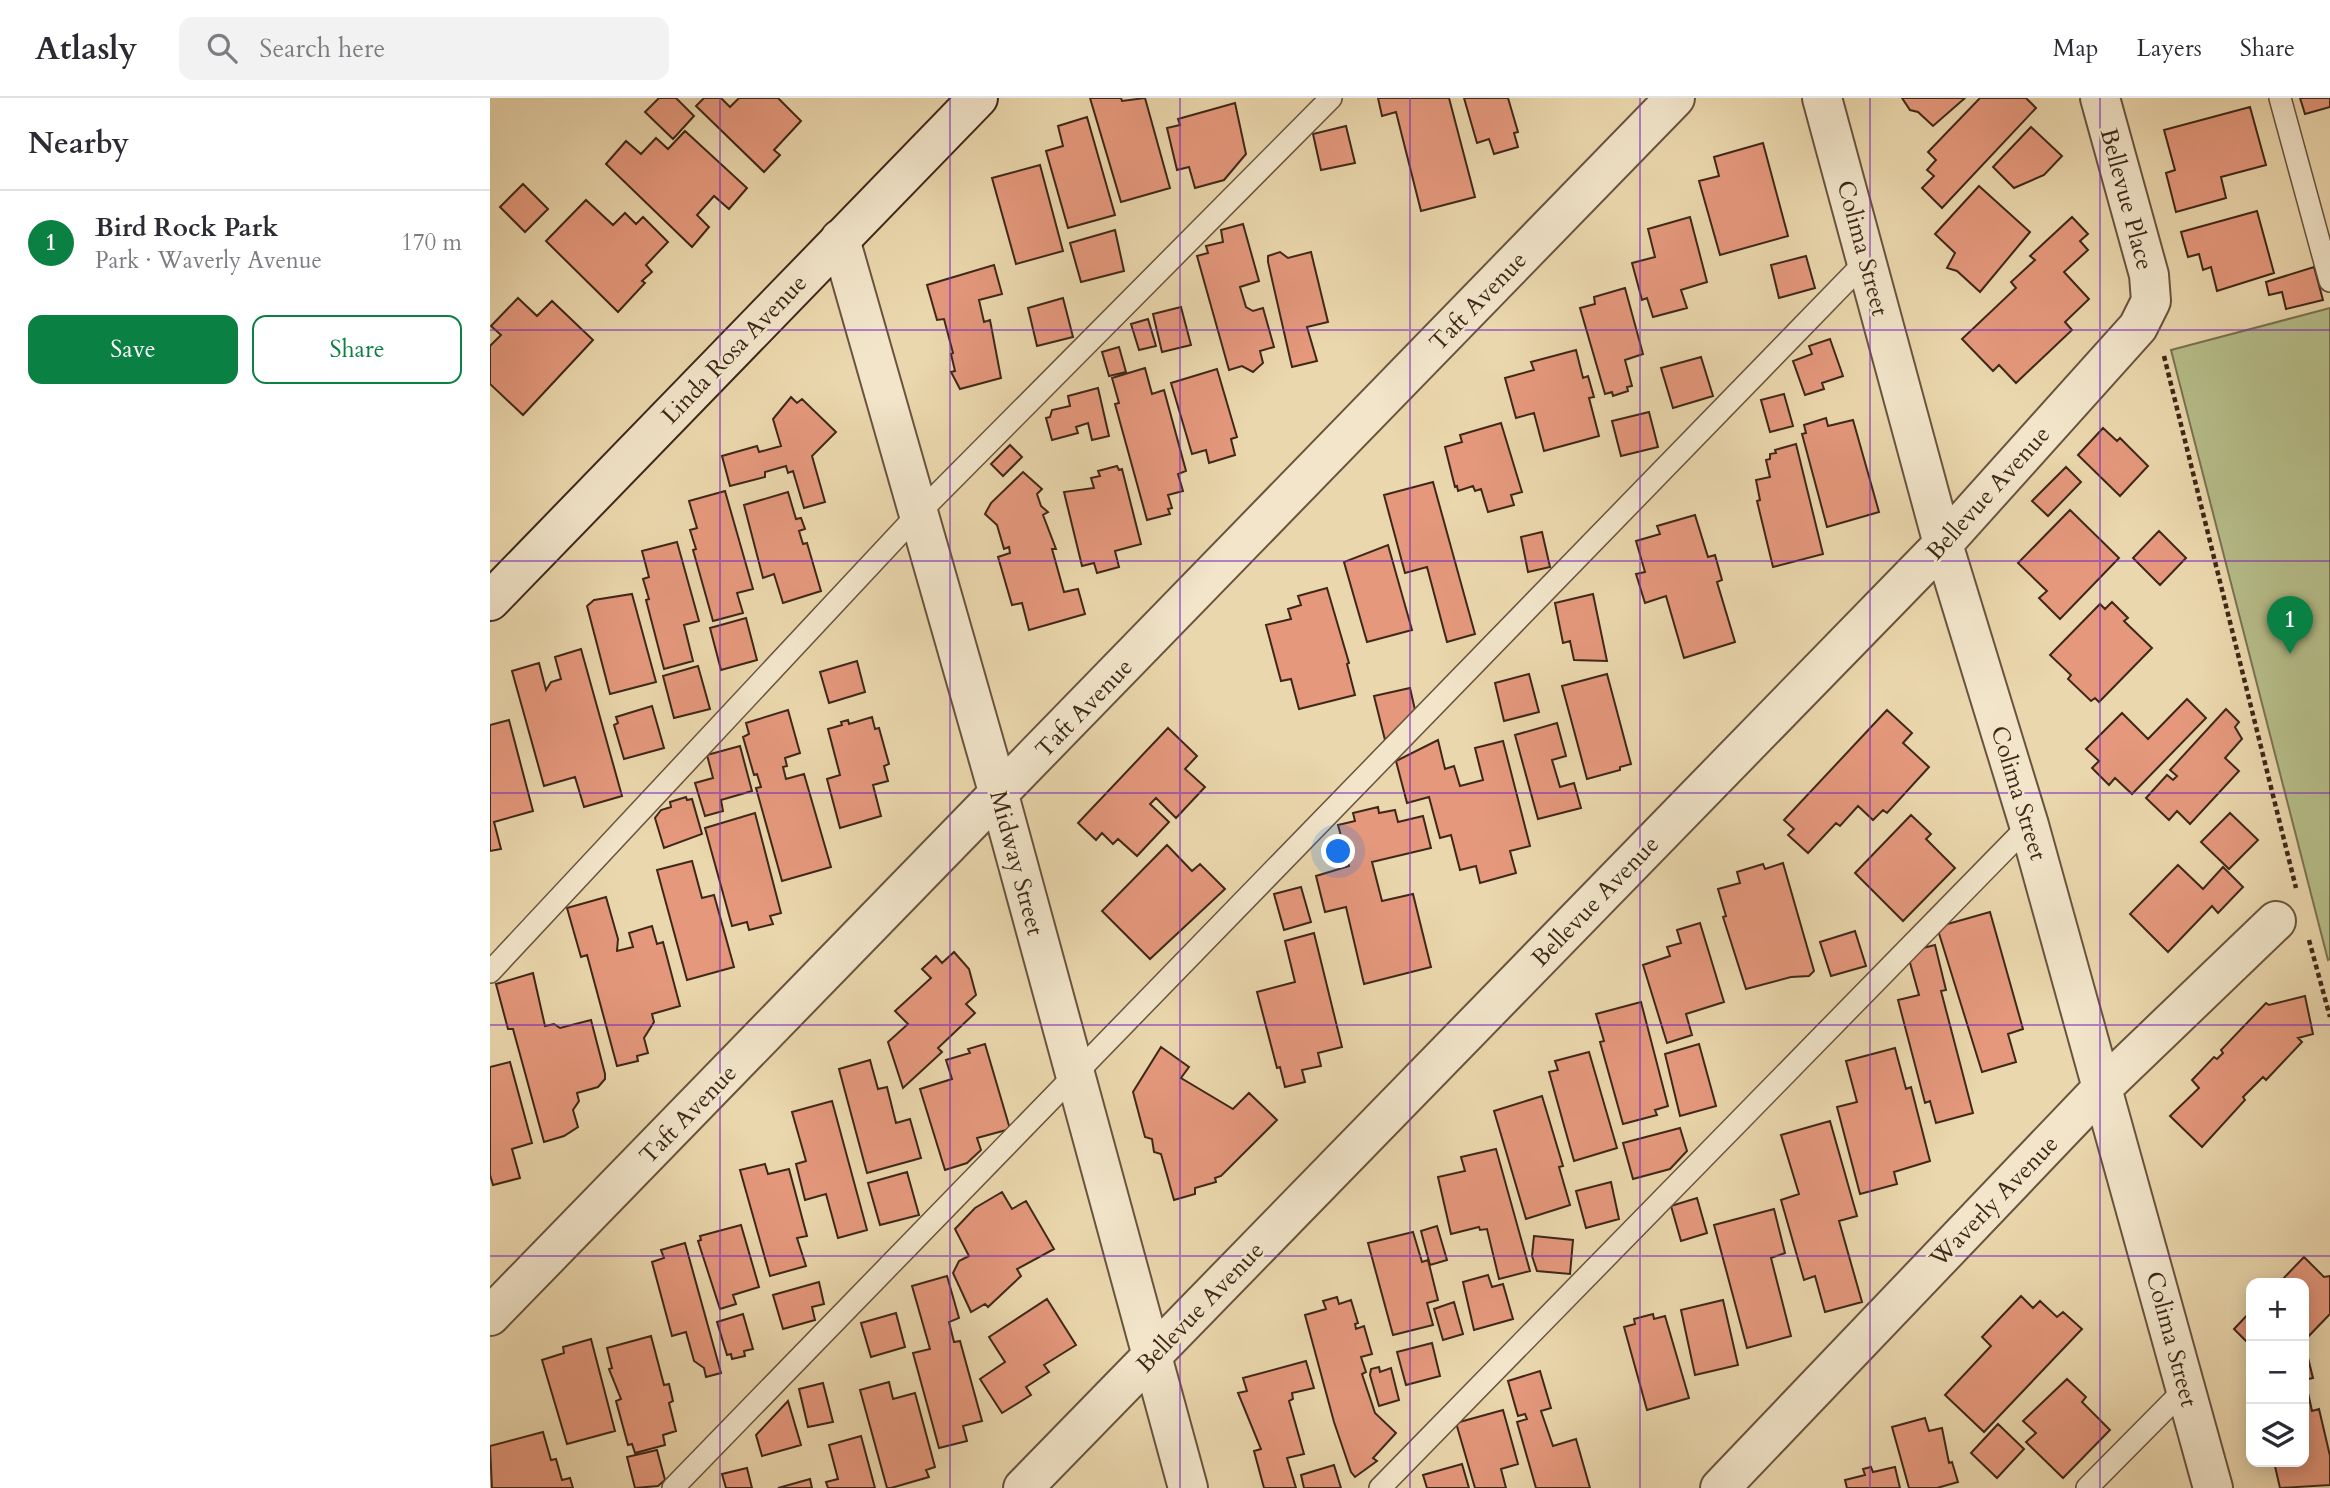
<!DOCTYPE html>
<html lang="en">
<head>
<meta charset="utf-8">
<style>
  :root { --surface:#fff; --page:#f2f2f3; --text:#2b2b33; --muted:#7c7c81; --line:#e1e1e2; --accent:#0b8043 }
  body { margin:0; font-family:Cardo,serif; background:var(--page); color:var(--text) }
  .controls { position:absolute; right:21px; bottom:21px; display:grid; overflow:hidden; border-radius:14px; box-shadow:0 4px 18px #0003 }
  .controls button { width:63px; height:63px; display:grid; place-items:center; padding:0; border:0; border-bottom:2px solid var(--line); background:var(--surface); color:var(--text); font:35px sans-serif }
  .you { position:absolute; left:849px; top:754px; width:24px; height:24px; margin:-18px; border:5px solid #fff; border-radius:50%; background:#1a73e8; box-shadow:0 0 0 10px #1a73e833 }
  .badge { display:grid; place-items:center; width:46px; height:46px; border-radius:50%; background:var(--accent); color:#fff; font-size:23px; font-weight:700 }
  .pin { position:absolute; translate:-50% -58px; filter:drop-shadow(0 2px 4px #0008) }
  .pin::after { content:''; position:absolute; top:37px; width:24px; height:21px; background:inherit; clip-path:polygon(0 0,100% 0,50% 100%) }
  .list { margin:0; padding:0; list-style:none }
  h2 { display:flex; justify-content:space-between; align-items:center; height:91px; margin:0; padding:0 28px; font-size:30px }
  h2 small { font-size:23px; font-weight:400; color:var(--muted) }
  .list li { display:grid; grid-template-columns:46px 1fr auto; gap:21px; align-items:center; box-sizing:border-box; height:105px; padding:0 28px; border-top:2px solid var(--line) }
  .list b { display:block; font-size:26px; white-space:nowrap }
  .list p { margin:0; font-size:23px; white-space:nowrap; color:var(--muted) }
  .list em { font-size:23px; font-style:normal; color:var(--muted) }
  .actions { display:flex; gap:14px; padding:21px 28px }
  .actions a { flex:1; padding:16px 0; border:2px solid var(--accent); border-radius:14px; text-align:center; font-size:24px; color:var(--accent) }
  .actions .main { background:var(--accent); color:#fff }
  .icon { flex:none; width:38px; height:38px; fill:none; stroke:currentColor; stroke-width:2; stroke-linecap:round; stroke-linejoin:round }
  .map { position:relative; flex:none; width:1840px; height:1390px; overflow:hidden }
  header { display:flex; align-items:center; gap:42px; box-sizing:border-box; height:98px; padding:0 35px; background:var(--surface); border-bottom:2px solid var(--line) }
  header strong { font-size:33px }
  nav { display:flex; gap:38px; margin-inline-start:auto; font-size:24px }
  .search { width:490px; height:63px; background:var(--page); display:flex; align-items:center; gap:18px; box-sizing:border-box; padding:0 24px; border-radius:14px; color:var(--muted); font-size:26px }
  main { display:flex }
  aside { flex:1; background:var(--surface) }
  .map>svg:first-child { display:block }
  .green { fill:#b6be8a; stroke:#7a7352; stroke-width:2 }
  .building { fill:#e5987c; stroke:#3e2819; stroke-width:2 }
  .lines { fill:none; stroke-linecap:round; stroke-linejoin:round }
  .lane-casing { stroke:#69543e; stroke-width:24 }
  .street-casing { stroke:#69543e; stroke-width:42 }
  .secondary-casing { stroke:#3e2819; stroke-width:42 }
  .path { stroke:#3e2819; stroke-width:4.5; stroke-dasharray:5 3.5; stroke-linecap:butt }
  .lane { stroke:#f2e5ca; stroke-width:21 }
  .street { stroke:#f2e5ca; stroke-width:38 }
  .secondary { stroke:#f2e5ca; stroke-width:38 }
  .grid { fill:none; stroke:#7b2cbf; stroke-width:2; stroke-opacity:0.55 }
  .labels { text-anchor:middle; stroke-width:5; stroke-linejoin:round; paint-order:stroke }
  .street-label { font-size:24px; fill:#3e2819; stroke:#f2e5ca }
</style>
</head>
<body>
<header>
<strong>Atlasly</strong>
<div class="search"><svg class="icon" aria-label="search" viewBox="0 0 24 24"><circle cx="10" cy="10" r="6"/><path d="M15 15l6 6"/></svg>Search here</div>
<nav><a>Map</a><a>Layers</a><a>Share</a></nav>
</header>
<main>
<aside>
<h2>Nearby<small></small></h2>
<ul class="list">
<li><span class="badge">1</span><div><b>Bird Rock Park</b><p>Park · Waverly Avenue</p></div><em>170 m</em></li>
</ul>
<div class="actions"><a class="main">Save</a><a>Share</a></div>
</aside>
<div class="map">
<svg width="1840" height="1390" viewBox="0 0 1840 1390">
  <rect width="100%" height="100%" fill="#ebd7ad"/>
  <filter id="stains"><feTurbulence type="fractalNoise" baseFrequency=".00286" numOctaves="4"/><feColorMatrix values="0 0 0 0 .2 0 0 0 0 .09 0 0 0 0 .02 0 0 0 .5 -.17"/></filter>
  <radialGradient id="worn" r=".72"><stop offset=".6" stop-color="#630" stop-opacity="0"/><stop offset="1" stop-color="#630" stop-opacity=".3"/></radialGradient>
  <path class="green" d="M1840 210V861L1838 862 1681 252Z"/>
  <path class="building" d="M169 0H186L204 18 183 41 155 14Z
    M214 0H231L240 9 249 0H288L311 23 284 52 290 57 274 74 206 8Z
    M600 0H631L632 3 655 0 680 90 631 104Z
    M888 0H959L985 99 931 113 906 14 892 18Z
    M974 0H1018L1028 34 1024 35 1028 49 1004 56 999 41 987 45Z
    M1412 0H1475L1443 28 1428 14 1420 12Z
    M1490 0H1536L1546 10 1452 110 1432 90 1444 78 1437 72 1446 62 1438 54Z
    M1810 0H1840V9L1815 16Z
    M745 5 756 56 734 82 705 90 699 69 687 72 677 30 690 27 688 21Z
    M1760 9 1776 67 1731 79 1736 100 1686 114 1676 75 1685 72 1674 32Z
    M597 19 625 117 578 130 556 53 573 48 568 28Z
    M856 28 865 65 831 72 823 36Z
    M1541 29 1572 58 1554 77 1524 90 1503 69Z
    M195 33 257 90 239 111 224 98 207 117 219 129 202 149 116 66 136 43 151 56 166 40 178 51Z
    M1273 45 1298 138 1230 157 1209 83 1229 78 1224 59Z
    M550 67 573 153 526 166 502 80Z
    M33 86 58 111 35 134 10 109Z
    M1489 88 1540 134 1490 194 1467 173 1457 170 1465 155 1445 136Z
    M96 102 123 127 135 115 146 126 153 119 178 144 156 167 162 174 152 183 155 185 128 214 56 143Z
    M1767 113 1784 175 1727 193 1721 169 1713 172 1709 156 1698 159 1691 134Z
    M1200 119 1217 184 1191 192 1197 210 1163 219 1157 200 1152 202 1142 165 1165 159 1158 131Z
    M1582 119 1598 136 1590 143 1598 152 1574 174 1599 201 1575 224 1582 232 1526 285 1509 267 1503 273 1472 241 1526 190 1521 184 1545 162 1540 158Z
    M753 126 769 183 750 189 756 209 763 213 773 210 784 249 770 253 773 265 763 274 752 268 739 272 707 158 718 155 716 148 733 144 731 132Z
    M625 132 634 173 591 184 580 145Z
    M790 154 798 160 821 154 838 224 817 229 827 263 802 269 778 164V158Z
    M1316 158 1325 190 1289 200 1281 167Z
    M504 167 512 196 489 202 494 224 500 222 511 280 470 291 461 274 465 273 461 256 463 255 454 221 447 222 437 187Z
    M1824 169 1833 202 1796 211 1792 194 1779 197 1776 184Z
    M1135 190 1153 256 1135 262 1142 288 1137 289 1138 293 1123 298 1122 294 1115 296 1090 210 1105 206 1104 199Z
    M28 200 47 218 62 203 103 242 33 317 0 286V248L11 237 1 228Z
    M573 200 583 239 547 248 538 210Z
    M691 209 701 247 672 254 663 216Z
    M658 221 666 248 649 252 641 226Z
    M1340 241 1353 278 1332 285 1334 291 1315 297 1303 263 1322 256 1319 248Z
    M629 249 636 274 619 278 612 254Z
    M1086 252 1093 280 1098 278 1104 299 1099 300 1109 338 1054 353 1044 315 1026 320 1015 280 1044 272 1041 264Z
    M1211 259 1223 298 1183 310 1171 270Z
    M655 270 662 296 674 292 696 373 688 376 693 393 678 397 682 410 678 411 680 416 657 422 625 306 629 305 622 280Z
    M727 271 747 339 741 341 745 357 719 365 716 352 702 356 681 285Z
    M608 290 619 338 602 342 598 325 586 329 588 335 562 342 556 320 560 319 562 312 580 308 578 298Z
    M1294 296 1303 328 1280 334 1271 302Z
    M301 299 307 305 312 301 346 334 322 358 335 404 314 410 303 373 298 375 296 368 275 374V379L240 388 232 358 267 348 269 354 291 348 283 321Z
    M1159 314 1168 349 1131 358 1122 323Z
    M1336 320 1338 328 1363 322 1389 414 1337 429 1312 336 1316 335 1314 327Z
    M1011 325 1032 394 1021 397 1024 407 998 414 991 391 985 393 983 388 968 393 967 388 965 389 955 349 972 344 970 337Z
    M1613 330 1627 343 1630 340 1658 368 1630 398 1588 357Z
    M1306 346 1333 456 1283 469 1267 403 1270 402 1266 382 1280 379 1276 362 1280 361V356L1286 355 1285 352Z
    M520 347 532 359 513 378 501 366Z
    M627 368 629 372 632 371 651 446 625 453 629 469 607 475 604 465 592 468 574 394 604 390 601 380 610 378 608 373Z
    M1576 369 1591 384 1558 418 1542 403Z
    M533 374 552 391 547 396 551 408 558 414 553 417 566 451H562L574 494 588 491 595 516 539 532 532 505 522 507 508 459 520 455 519 449 514 451 507 427 495 416 501 405Z
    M943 384 985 536 957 544 937 469 915 475 894 397Z
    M235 393 263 491 247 495 253 515 223 523 203 452 206 451 200 432 207 430 199 403Z
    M298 394 306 421 311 420 315 431 309 433 313 446 317 445 331 493 293 505 284 476 273 480 254 407Z
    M1580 412 1629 460 1570 521 1549 500 1557 493 1528 465Z
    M1205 417 1218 459 1225 457 1232 482 1227 484 1245 544 1194 560 1176 498 1155 505 1146 476 1155 474 1146 443 1170 436 1167 428Z
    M1669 433 1696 460 1670 487 1643 460Z
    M1052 434 1060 469 1038 474 1031 439Z
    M187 444 209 523 194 527 203 563 174 571 156 502 159 501 153 481 159 479 152 453Z
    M898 447 922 532 877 544 854 464Z
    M837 490 859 565 857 566 865 597 809 611 801 581 791 583 776 527 801 521 798 511 811 507 808 498Z
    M142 496 166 584 120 596 97 508 104 502Z
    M1103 496 1117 563 1084 562 1080 543 1073 545 1065 505Z
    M1622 504 1638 520 1634 523 1662 550 1609 604 1605 600 1601 603 1578 581 1581 577 1560 557 1610 506 1615 511Z
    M256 520 267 562 231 572 220 530Z
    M91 551 132 698 94 709 85 679 54 688 22 573 49 565 56 592 61 584 71 581 65 559Z
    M367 563 375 594 339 605 330 574Z
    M208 568 220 611 184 620 173 578Z
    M1039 576 1049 614 1014 623 1005 585Z
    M1117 576 1141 666 1130 669V672L1097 681 1072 588Z
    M920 590 925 612 895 642 884 598Z
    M1697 601 1716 620 1642 696 1625 680 1619 687 1602 670 1609 663 1596 651 1632 615 1658 641Z
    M162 608 174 650 134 661 124 627 128 625 126 619Z
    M1736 611 1749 624 1745 629 1752 641 1735 660 1749 673 1700 726 1687 713 1679 722 1656 700 1677 677 1683 682 1687 678 1680 672Z
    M298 612 310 655 295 660 297 668 293 669 296 681 314 676 341 769 292 783 266 690 271 689 267 676 264 677 253 639 259 636 256 625Z
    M1397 612 1422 635 1413 645 1439 669 1397 715 1393 712 1383 722 1368 708 1350 728 1346 725 1318 755 1298 737 1304 731 1294 722Z
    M382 619 385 631 389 630 399 666 394 668 398 683 383 687 391 718 350 730 337 681 350 677 338 631 352 627 351 624 358 622 359 626Z
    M19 622 43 713 4 724 11 751 0 753V627Z
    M1067 625 1076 658 1062 662 1070 689 1084 685 1091 710 1048 721 1025 637Z
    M678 630 707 658 695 671 715 689 686 720 666 700 660 706 679 724 647 758 628 741 623 746 612 735 606 742 588 725Z
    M948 642 955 671 964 668 970 688 993 682 985 650 1013 643 1040 748 1020 753 1026 775 990 785 986 768 970 772 961 737 950 740 939 699 917 705 906 663Z
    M250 648 262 693 231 702 233 713 215 718 205 685 223 680 217 657Z
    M196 699 197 702 202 701 212 736 174 750 165 720 171 712 181 709 180 704Z
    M888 709 889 715 905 712 908 724 933 718 941 750 882 764 892 803 923 796 941 869 874 886 856 809 835 814 826 778 859 768 848 727 865 723 863 715Z
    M265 715 291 815 280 818 283 826 259 832 257 824 242 828 215 730Z
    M1740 715 1768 742 1739 771 1711 744Z
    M1421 717 1441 736 1436 741 1465 770 1413 823 1365 775Z
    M677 747 702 773 710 766 735 791 660 861 612 813Z
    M202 763 212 800 224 797 244 869 197 882 167 772Z
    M1293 765 1324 873 1319 878 1301 879 1256 891 1233 819 1236 818 1228 791 1250 785 1247 774 1273 766 1275 771Z
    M1688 767 1713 791 1733 769 1753 789 1728 815 1722 808 1678 854 1640 816Z
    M811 789 821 824 794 832 784 796Z
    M116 799 128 841 127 853 143 849 139 835 162 828 167 846 173 844 190 908 162 916 164 924 154 940 158 955 147 958 148 963 127 968 97 857 91 859 77 810Z
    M1500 814 1533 931 1518 936 1526 964 1492 974 1447 829Z
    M1210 825 1234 904 1196 916 1202 937 1177 945 1153 867 1180 858 1177 849 1191 845 1187 832Z
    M1365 833 1376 868 1341 878 1330 844Z
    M824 835 852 949 828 955 831 968 812 972 815 984 795 989 790 969 787 970 767 894 805 884 795 843Z
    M1445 847 1456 892 1451 893 1483 1015 1446 1025 1440 1003 1435 1005 1408 902 1429 897 1417 854Z
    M464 854 479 871 486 897 476 906 485 915 448 950 452 954 413 990 398 944 418 926 405 913 441 880 432 871 446 858 452 865Z
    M43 875 55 928 64 926 70 930 101 922 115 976V981L108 989 87 995 89 1003 83 1012 88 1029 74 1038 54 1044 23 931H18L6 886Z
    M1815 898 1823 936 1808 940 1812 944 1776 982 1773 979 1753 999 1755 1002 1712 1049 1680 1018 1709 990 1702 982 1724 959 1727 961 1733 955 1731 952 1776 905 1779 907Z
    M1151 904 1178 1008 1165 1012 1167 1017 1133 1026 1110 944 1114 943 1106 916Z
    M495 946 520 1031 487 1040 491 1052 477 1065 455 1072 430 991 462 981 456 962 480 955 478 951Z
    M1209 946 1226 1008 1190 1018 1175 956Z
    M671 949 699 969 691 980 743 1011 759 995 787 1022 731 1078 725 1080 726 1084 705 1090V1096L684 1102 671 1056 664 1054 662 1041 655 1039 643 994Z
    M1405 950 1416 991 1421 989 1440 1063 1404 1074 1407 1086 1370 1096 1347 1009 1367 1004 1356 963Z
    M1099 954 1127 1050 1084 1063 1059 974 1068 972 1065 963Z
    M380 962 388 991 397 989 406 1025 420 1021 431 1060 377 1075 349 971Z
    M20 964 42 1045 22 1051 30 1080 3 1087 0 1077V969Z
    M1052 998 1073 1068 1069 1069 1080 1107 1036 1121 1004 1013Z
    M342 1003 377 1132 348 1140 336 1096 315 1102 306 1066 316 1063 302 1014Z
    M1340 1023 1367 1118 1349 1123 1372 1204 1335 1214 1325 1178 1314 1182 1291 1102 1309 1096 1291 1037Z
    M1190 1030 1197 1053 1180 1071 1143 1081 1133 1045Z
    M1006 1051 1040 1173 1009 1181 997 1131 990 1132 989 1129 961 1136 948 1079 975 1073 971 1059Z
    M275 1066 278 1076 299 1071 317 1138 307 1140 316 1168 280 1178 250 1072Z
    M417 1074 429 1117 390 1127 378 1085Z
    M1121 1084 1129 1121 1096 1130 1086 1093Z
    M512 1094 522 1111 536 1103 564 1151 527 1171 531 1178 498 1209 495 1206 481 1214 463 1175 469 1163 479 1158 465 1131 485 1110Z
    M1207 1100 1217 1135 1191 1143 1181 1108Z
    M1284 1111 1295 1155 1281 1160 1301 1238 1257 1250 1224 1127Z
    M251 1127 269 1189 243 1197 246 1206 230 1211 208 1143 211 1142 210 1138Z
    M947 1128 957 1162 940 1167 931 1133Z
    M923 1134 932 1164 938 1162 948 1202 937 1205 943 1227 903 1237 878 1145Z
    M1044 1138 1083 1142 1080 1176 1047 1173 1042 1158Z
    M195 1145 231 1275 216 1279 214 1270 204 1263 196 1234 182 1238 162 1164 174 1160 171 1152Z
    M1814 1159 1834 1179 1840 1178V1216L1814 1243V1185H1789Z
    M998 1177 1002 1189 1013 1186 1023 1221 984 1232 973 1184Z
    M457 1178 469 1220 459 1224 464 1244 470 1243 492 1323 473 1328 477 1343 449 1350 423 1255 440 1251 422 1188Z
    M329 1184 334 1206 322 1209 325 1222 293 1231 283 1197Z
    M1531 1198 1543 1210 1550 1203 1567 1219 1573 1214 1592 1231 1494 1334 1455 1297 1501 1248 1492 1239Z
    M847 1199 849 1206 861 1202 868 1225 865 1226 866 1231 874 1228 882 1256 871 1259 876 1274 872 1276 885 1315 906 1335 883 1360 887 1363 865 1379 861 1374 844 1324 815 1217 836 1211 833 1203Z
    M557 1201 586 1247 554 1267 559 1274 536 1289 541 1297 512 1315 490 1281 515 1264 499 1239Z
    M1233 1202 1248 1267 1205 1277 1191 1212Z
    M964 1204 973 1236 953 1242 944 1211Z
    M1761 1213V1248L1744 1231Z
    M406 1215 415 1249 381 1259 371 1225Z
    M253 1216 263 1251 254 1253 255 1258 242 1261 241 1256 237 1257 227 1224Z
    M1163 1216 1164 1221 1175 1218 1199 1300 1157 1312 1134 1229 1145 1226 1144 1221Z
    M161 1238 174 1287 179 1286 183 1303 179 1305 186 1333 173 1337 175 1347 145 1355 142 1346 138 1347 126 1303 131 1301 119 1271 122 1270 117 1250Z
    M101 1241 125 1333 77 1346 52 1262 74 1255 73 1249Z
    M942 1245 950 1278 916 1287 907 1254Z
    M1816 1252 1823 1280 1814 1282V1255Z
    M816 1263 824 1290 802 1295 803 1301 799 1303 814 1356 797 1360 806 1390H774L764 1353 771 1351 748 1295 757 1293 753 1280Z
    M889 1269 890 1274 901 1270 909 1302 889 1308 880 1277 881 1271Z
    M1050 1273 1061 1310 1051 1313 1063 1348 1086 1341 1100 1390H1046L1027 1324 1037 1321 1035 1316 1028 1318 1018 1283Z
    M1577 1281 1596 1299 1592 1304 1620 1332 1573 1380 1536 1344 1546 1335 1533 1323Z
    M399 1284 403 1301 425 1295 445 1369 436 1372 439 1379 401 1390H397L370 1292Z
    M333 1285 343 1324 318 1329 309 1291Z
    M1814 1286H1816L1822 1313 1829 1311 1840 1358V1387L1790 1390 1784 1364H1814Z
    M298 1303 311 1347 272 1358 266 1337Z
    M1013 1312 1028 1366 1011 1371 1016 1390H985L966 1325Z
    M1435 1320 1439 1333 1452 1330 1459 1365 1462 1364 1468 1384 1447 1390H1419L1402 1329Z
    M1508 1326 1534 1351 1507 1380 1481 1355Z
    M53 1334 61 1362 66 1361 72 1382 80 1380 83 1390H2L0 1348Z
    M371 1338 385 1390H338L336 1384 348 1381 339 1347Z
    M167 1352 175 1382 168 1388 145 1390 137 1359Z
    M972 1366 979 1390H937L933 1377Z
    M844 1367 851 1390H814L811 1377Z
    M1381 1369 1383 1374 1405 1369 1410 1390H1357L1355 1382 1375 1377 1373 1371Z
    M257 1370 262 1390H236L232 1376Z
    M320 1381 322 1390H288Z"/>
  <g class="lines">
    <g class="lane-casing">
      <path id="lane" d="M1790 0 1840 183
        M0 874 427 417 841 0
        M183 1390 1376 163
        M890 1390 1539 727
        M1597 1390 1695 1291"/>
    </g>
    <g class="street-casing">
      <path id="street" d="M1332 0 1453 446 1539 727 1723 1390
        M350 141 509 697 698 1390
        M0 1218 1185 0
        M533 1390 1453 446 1648 229 1661 203 1659 177 1610 0
        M1230 1390 1613 989 1786 823"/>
    </g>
    <g class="secondary-casing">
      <path id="secondary" d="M0 503 488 0"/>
    </g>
    <path class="path" d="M1674 258 1806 790
      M1819 842 1840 919"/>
    <use href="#lane" class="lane"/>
    <use href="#street" class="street"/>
    <use href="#secondary" class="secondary"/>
  </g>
  <path class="grid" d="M230 0V1390M460 0V1390M690 0V1390M920 0V1390M1150 0V1390M1380 0V1390M1610 0V1390M0 232H1840M0 463H1840M0 695H1840M0 927H1840M0 1158H1840"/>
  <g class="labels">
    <g class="street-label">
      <text transform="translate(1637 101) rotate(75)" y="8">Bellevue Place</text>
      <text transform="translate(1373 150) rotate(75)" y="8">Colima Street</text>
      <text transform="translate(988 203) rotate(-46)" y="8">Taft Avenue</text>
      <text transform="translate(244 251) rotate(-46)" y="8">Linda Rosa Avenue</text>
      <text transform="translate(1498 395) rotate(-48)" y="8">Bellevue Avenue</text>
      <text transform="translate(594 610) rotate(-46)" y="8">Taft Avenue</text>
      <text transform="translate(1529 695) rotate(73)" y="8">Colima Street</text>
      <text transform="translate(527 765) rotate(75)" y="8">Midway Street</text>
      <text transform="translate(1105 803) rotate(-46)" y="8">Bellevue Avenue</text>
      <text transform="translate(198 1016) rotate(-46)" y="8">Taft Avenue</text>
      <text transform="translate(1504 1103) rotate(-46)" y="8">Waverly Avenue</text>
      <text transform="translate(710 1209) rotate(-46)" y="8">Bellevue Avenue</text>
      <text transform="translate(1682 1241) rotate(75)" y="8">Colima Street</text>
    </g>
  </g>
  <rect width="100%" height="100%" filter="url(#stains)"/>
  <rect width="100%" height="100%" fill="url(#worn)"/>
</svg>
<div class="controls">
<button>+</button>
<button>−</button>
<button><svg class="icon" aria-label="layers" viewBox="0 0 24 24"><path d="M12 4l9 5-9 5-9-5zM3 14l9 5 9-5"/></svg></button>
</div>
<div class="you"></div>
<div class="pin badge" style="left:1800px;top:556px">1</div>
</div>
</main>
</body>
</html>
